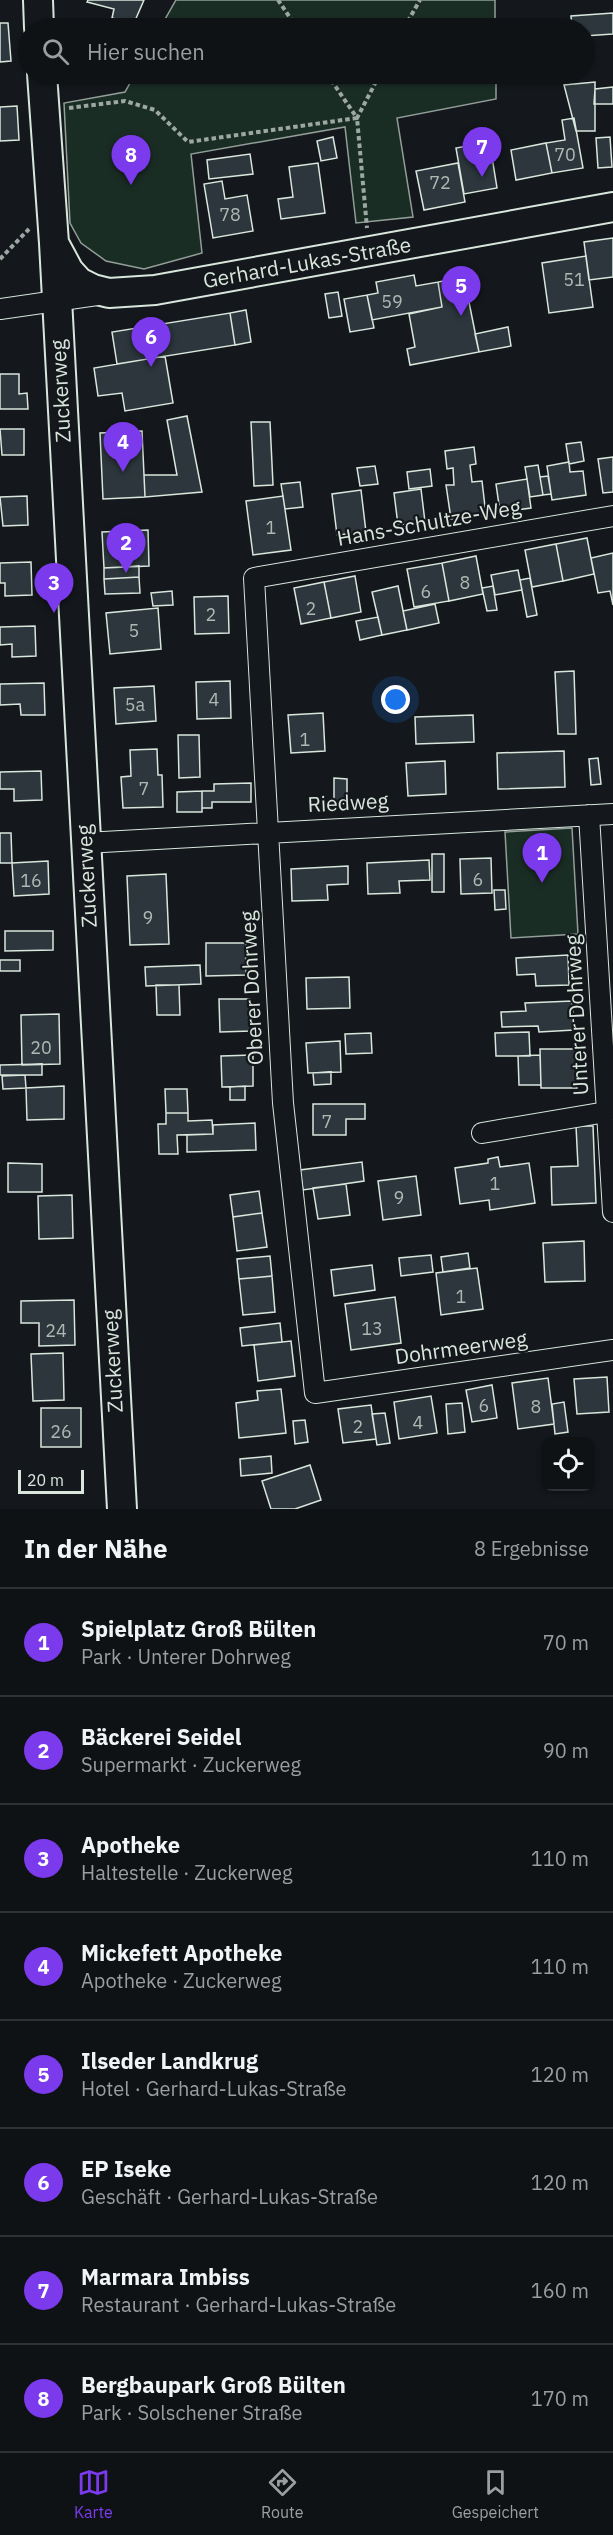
<!DOCTYPE html>
<html lang="de">
<head>
<meta charset="utf-8">
<style>
  :root { --surface:#0f1215; --page:#181b1e; --text:#f1f3f6; --muted:#9b9ea0; --line:#2f3234; --accent:#7c3aed }
  body { margin:0; font-family:"IBM Plex Sans",sans-serif; background:var(--page); color:var(--text) }
  .controls { position:absolute; right:18px; bottom:18px; display:grid; overflow:hidden; border-radius:12px; box-shadow:0 2px 4px #0004 }
  .controls button { width:54px; height:54px; display:grid; place-items:center; padding:0; border:0; border-bottom:2px solid var(--line); background:var(--surface); color:var(--text); font:30px sans-serif }
  .scale { position:absolute; left:18px; bottom:15px; width:66px; box-sizing:border-box; padding-left:6px; border:3px solid #d8e6dc; border-top:0; font-size:16px; line-height:21px; white-space:nowrap; color:#d8e6dc; -webkit-text-stroke:4px #14181c; paint-order:stroke }
  .you { position:absolute; left:396px; top:700px; width:21px; height:21px; margin:-15px; border:4px solid #fff; border-radius:50%; background:#1a73e8; box-shadow:0 0 0 9px #1a73e833 }
  .badge { display:grid; place-items:center; width:39px; height:39px; border-radius:50%; background:var(--accent); color:#fff; font-size:20px; font-weight:700 }
  .pin { position:absolute; translate:-50% -50px; filter:drop-shadow(0 2px 3px #0008) }
  .pin::after { content:''; position:absolute; top:32px; width:21px; height:18px; background:inherit; clip-path:polygon(0 0,100% 0,50% 100%) }
  .list { margin:0; padding:0; list-style:none }
  h2 { display:flex; justify-content:space-between; align-items:center; height:78px; margin:0; padding:0 24px; font-size:26px }
  h2 small { font-size:20px; font-weight:400; color:var(--muted) }
  .list li { display:grid; grid-template-columns:39px 1fr auto; gap:18px; align-items:center; box-sizing:border-box; height:108px; padding:0 24px; border-top:2px solid var(--line) }
  .list b { display:block; font-size:22px; white-space:nowrap }
  .list p { margin:0; font-size:20px; white-space:nowrap; color:var(--muted) }
  .list em { font-size:20px; font-style:normal; color:var(--muted) }
  .icon { flex:none; width:33px; height:33px; fill:none; stroke:currentColor; stroke-width:2; stroke-linecap:round; stroke-linejoin:round }
  .map { position:relative; flex:none; width:613px; height:1509px; overflow:hidden }
  .search { position:absolute; background:var(--surface); box-shadow:0 2px 4px #0004; left:18px; right:18px; top:18px; height:66px; display:flex; align-items:center; gap:15px; box-sizing:border-box; padding:0 21px; border-radius:33px; color:var(--muted); font-size:22px }
  .sheet { height:942px; background:var(--surface) }
  nav { display:flex; justify-content:space-around; align-items:center; box-sizing:border-box; height:84px; border-top:2px solid var(--line); background:var(--surface); font-size:16px; color:var(--muted) }
  nav a { display:grid; justify-items:center; gap:3px }
  nav .on { color:var(--accent) }
  .map>svg:first-child { display:block }
  .green { fill:#1a2d24; stroke:#939e99; stroke-width:1.5 }
  .building { fill:#2c363c; stroke:#d8e6dc; stroke-width:1.5 }
  .lines { fill:none; stroke-linecap:round; stroke-linejoin:round }
  .street-casing { stroke:#d8e6dc; stroke-width:22 }
  .secondary-casing { stroke:#d8e6dc; stroke-width:32 }
  .path { stroke:#9da8a2; stroke-width:4; stroke-dasharray:4.5 3; stroke-linecap:butt }
  .street { stroke:#14181c; stroke-width:20 }
  .secondary { stroke:#14181c; stroke-width:28 }
  .labels { text-anchor:middle; stroke-width:4.5; stroke-linejoin:round; paint-order:stroke }
  .number-label { font-size:18px; fill:#adbab4 }
  .street-label { font-size:21px; fill:#d8e6dc; stroke:#14181c }
</style>
</head>
<body>
<div class="map">
<svg width="613" height="1509" viewBox="0 0 613 1509">
  <rect width="100%" height="100%" fill="#14181c"/>
  <path class="green" d="M176 0H495V28H160Z
    M135 74H496V99L397 118 413 217 356 223 345 127 191 154 202 253 144 269 106 261 81 243 70 223 64 103 125 92Z
    M572 828 578 934 511 938 505 832Z"/>
  <path class="building" d="M88 0H144L134 23 112 18 114 9 87 2Z
    M613 13V34L584 36V28H572L571 16Z
    M0 23H8L11 61 0 62Z
    M595 82V131H576L564 85Z
    M613 87V104H594L595 89Z
    M17 106 19 140 0 141V107Z
    M574 118 583 168 552 173 546 143 565 140 562 120Z
    M333 137 337 158 321 161 317 141Z
    M610 137 612 167 598 168 596 138Z
    M546 143 552 173 516 180 511 150Z
    M472 145 475 160 492 157 497 188 464 194 456 148Z
    M250 154 253 174 209 179 207 160Z
    M318 163 325 213 281 219 278 199 293 197 289 167Z
    M458 163 465 202 424 210 416 171Z
    M222 181 225 199 247 195 253 231 213 238 204 184Z
    M613 238V277L589 280 584 242Z
    M586 256 593 307 549 313 542 263Z
    M414 275 416 286 438 282 442 307 372 320 367 295 378 293 376 282Z
    M464 277 479 352 410 365 407 349 415 347 409 314 442 307 438 282Z
    M338 292 342 316 329 318 325 294Z
    M367 295 374 328 350 332 344 299Z
    M246 310 251 342 235 345 230 313Z
    M230 313 235 345 117 364 112 332Z
    M508 327 511 346 479 352 475 334Z
    M165 356 173 403 125 411 122 393 98 396 94 368Z
    M0 374H19V394L27 393 28 409H0Z
    M187 416 202 492 145 497 144 475H177L167 420Z
    M251 422H270L273 485 254 486Z
    M0 429H24V455H2Z
    M142 431 145 497 103 499 100 433Z
    M581 442 584 461 569 464 566 444Z
    M474 447 476 464 470 465 472 482 482 481 486 515 451 519 446 485H454L453 468 447 469 445 451Z
    M613 457V492L603 493 598 459Z
    M569 462 570 472 583 471 586 495 552 500 547 466Z
    M538 465 543 495 530 497 525 467Z
    M375 466 378 484 360 486 357 468Z
    M430 469 432 486 409 489 407 472Z
    M548 476 551 494 543 495 540 477Z
    M527 479 531 508 500 512 496 484Z
    M300 482 303 507 285 509 281 484Z
    M421 489 425 522 398 525 394 493Z
    M361 490 366 532 337 535 332 494Z
    M27 496 28 525 3 526 0 497Z
    M283 496 291 550 253 555 246 501Z
    M148 530 149 566 104 568 102 532Z
    M587 538 594 574 563 581 556 544Z
    M556 544 563 581 532 587 525 550Z
    M613 553V605L610 591 598 593 591 558Z
    M476 556 483 594 449 601 442 563Z
    M31 562 32 595 5 596V583H0V563Z
    M442 563 449 601 414 607 407 569Z
    M139 566V577L104 579V568Z
    M518 570 522 590 495 595 491 575Z
    M355 576 361 612 331 618 324 582Z
    M139 577 140 593 105 594 104 579Z
    M530 578 537 615 527 617 520 580Z
    M324 582 331 618 301 624 294 588Z
    M398 586 407 630 382 635 372 592Z
    M493 586 497 610 487 611 482 588Z
    M172 591 173 605 153 606 151 593Z
    M228 596 229 633 195 634 194 597Z
    M435 604 439 623 407 630 403 611Z
    M158 608 161 649 110 654 106 613Z
    M378 617 382 635 360 640 356 621Z
    M35 626 36 656 12 657V644L0 645V627Z
    M574 671 576 734H558L555 672Z
    M230 681 231 718 197 719 196 682Z
    M44 683 45 715H21L20 704 0 705V684Z
    M154 686 156 721 116 724 114 688Z
    M323 713 325 751 291 753 288 715Z
    M473 715 474 742 416 744 415 717Z
    M178 735H199L200 777 179 778Z
    M157 749 158 775H162L163 807 123 808 121 777 131 776 130 750Z
    M564 751 565 787 498 789 497 753Z
    M598 758 601 784 591 785 589 759Z
    M445 761 446 794 408 796 406 763Z
    M41 771 42 800 14 801V789H0V772Z
    M334 778 347 779V804L334 803Z
    M251 783V802H212V808H202V791H214V784Z
    M202 791V812H177V792Z
    M0 833H11L12 863H0Z
    M432 854H444V892H432Z
    M491 858 492 893 461 894 460 859Z
    M429 860 430 880 399 881 400 893 368 894 367 863Z
    M48 861 49 894 14 896 12 863Z
    M348 866V884L327 885 328 900 292 901 291 869Z
    M166 874 169 944 130 945 127 876Z
    M494 890H505L506 909 495 910Z
    M5 931H53V950L5 951Z
    M206 943H246V975L206 976Z
    M568 955 569 985 536 986 535 974 517 975 516 958Z
    M0 960H20V971H0Z
    M200 965 201 984 146 986 145 967Z
    M349 977 350 1008 307 1009 306 978Z
    M156 985H179L180 1015H157Z
    M219 999H250L251 1031 220 1032Z
    M572 1001 574 1030 539 1032 538 1026 502 1027 501 1012 526 1011 525 1003Z
    M59 1014 60 1064 22 1065 21 1015Z
    M529 1032 530 1056H496L495 1033Z
    M371 1033 372 1053 346 1054 345 1034Z
    M340 1041 341 1072 308 1073 306 1043Z
    M540 1049H576L577 1088H541Z
    M253 1055V1086L222 1087 221 1056Z
    M540 1055 541 1085H519L518 1056Z
    M42 1064V1075H0V1065Z
    M331 1072V1084L314 1085 313 1073Z
    M25 1075 26 1088 3 1089 2 1076Z
    M64 1086V1119L27 1120 26 1088Z
    M245 1086V1100H230V1087Z
    M165 1089H187L188 1113H166Z
    M313 1104H365V1119H346V1135H313Z
    M166 1113H188V1121L212 1120 213 1134 177 1135 178 1154H159L158 1124H166Z
    M255 1123 256 1150 187 1152V1135L213 1134V1125Z
    M576 1126H593L596 1203 552 1205 551 1167 578 1166Z
    M498 1157 500 1167 529 1163 535 1203 490 1210 489 1200 460 1204 455 1168 488 1163V1159Z
    M362 1162 364 1181 303 1190 300 1170Z
    M8 1163 42 1164V1192H8Z
    M416 1176 421 1215 383 1220 378 1181Z
    M346 1184 350 1215 318 1219 313 1188Z
    M259 1191 262 1213 233 1217 230 1195Z
    M72 1195 73 1238 39 1239 38 1196Z
    M262 1213 267 1247 237 1251 233 1217Z
    M584 1241 585 1281 545 1282 543 1243Z
    M468 1253 470 1268 443 1272 441 1257Z
    M431 1255 433 1272 401 1276 399 1258Z
    M270 1256 272 1276 239 1279 237 1259Z
    M372 1265 375 1290 334 1296 331 1270Z
    M477 1268 483 1309 441 1315 436 1273Z
    M272 1276 275 1312 243 1315 239 1279Z
    M395 1297 401 1343 351 1350 345 1304Z
    M74 1300 75 1345 39 1346V1323H21V1301Z
    M280 1323 282 1342 242 1346 240 1328Z
    M291 1341 295 1376 258 1381 254 1345Z
    M63 1353 64 1400 33 1401 31 1354Z
    M607 1377 609 1412 577 1414 574 1379Z
    M548 1378 554 1424 518 1429 512 1383Z
    M492 1385 497 1418 472 1422 466 1390Z
    M281 1389 286 1433 239 1438 236 1403 258 1400 257 1391Z
    M431 1396 437 1433 399 1439 394 1402Z
    M564 1402 568 1432 555 1434 552 1404Z
    M462 1403 465 1432 448 1434 446 1404Z
    M371 1405 376 1439 343 1443 338 1409Z
    M41 1408H81V1447H41Z
    M385 1413 390 1443 377 1445 372 1414Z
    M305 1420 308 1442 295 1444 293 1421Z
    M271 1456 272 1473 241 1476 240 1459Z
    M310 1465 321 1500 295 1509H271L262 1481Z"/>
  <g class="lines">
    <g class="street-casing">
      <path id="street" d="M0 309 104 294
        M613 516 254 578 283 1103 315 1393 613 1350
        M589 815 613 1212
        M85 843 613 814
        M482 1133 606 1112"/>
    </g>
    <g class="secondary-casing">
      <path id="secondary" d="M38 0 39 28
        M42 74 54 243 69 271 79 282 93 289 109 293 155 290 613 207
        M54 243 122 1509"/>
    </g>
    <path class="path" d="M278 0 297 28
      M404 28 420 0
      M327 74 357 118 380 74
      M69 108 125 101 155 110 188 142 357 118 367 228
      M0 259 29 229"/>
    <use href="#street" class="street"/>
    <use href="#secondary" class="secondary"/>
  </g>
  <g class="labels">
    <g class="number-label">
      <text x="565" y="161">70</text>
      <text x="440" y="189">72</text>
      <text x="230" y="221">78</text>
      <text x="574" y="286">51</text>
      <text x="392" y="308">59</text>
      <text x="271" y="534">1</text>
      <text x="465" y="589">8</text>
      <text x="426" y="598">6</text>
      <text x="311" y="615">2</text>
      <text x="211" y="621">2</text>
      <text x="134" y="637">5</text>
      <text x="214" y="706">4</text>
      <text x="135" y="711">5a</text>
      <text x="305" y="746">1</text>
      <text x="144" y="795">7</text>
      <text x="478" y="886">6</text>
      <text x="31" y="887">16</text>
      <text x="148" y="924">9</text>
      <text x="41" y="1054">20</text>
      <text x="327" y="1128">7</text>
      <text x="495" y="1190">1</text>
      <text x="399" y="1204">9</text>
      <text x="461" y="1303">1</text>
      <text x="372" y="1335">13</text>
      <text x="56" y="1337">24</text>
      <text x="484" y="1412">6</text>
      <text x="536" y="1413">8</text>
      <text x="418" y="1429">4</text>
      <text x="358" y="1433">2</text>
      <text x="61" y="1438">26</text>
    </g>
    <g class="street-label">
      <text transform="translate(307 263) rotate(-10)" y="7">Gerhard-Lukas-Straße</text>
      <text transform="translate(61 391) rotate(-93)" y="7">Zuckerweg</text>
      <text transform="translate(429 523) rotate(-10)" y="7">Hans-Schultze-Weg</text>
      <text transform="translate(348 803) rotate(-3)" y="7">Riedweg</text>
      <text transform="translate(87 876) rotate(-93)" y="7">Zuckerweg</text>
      <text transform="translate(252 988) rotate(-93)" y="7">Oberer Dohrweg</text>
      <text transform="translate(577 1015) rotate(-93)" y="7">Unterer Dohrweg</text>
      <text transform="translate(461 1348) rotate(-8)" y="7">Dohrmeerweg</text>
      <text transform="translate(113 1361) rotate(-93)" y="7">Zuckerweg</text>
    </g>
  </g>
</svg>
<div class="controls">
<button><svg class="icon" aria-label="locate" viewBox="0 0 24 24"><circle cx="12" cy="12" r="6"/><path d="M12 2v4M12 18v4M2 12h4M18 12h4"/></svg></button>
</div>
<div class="scale">20 m</div>
<div class="you"></div>
<div class="pin badge" style="left:542px;top:883px">1</div>
<div class="pin badge" style="left:126px;top:573px">2</div>
<div class="pin badge" style="left:54px;top:613px">3</div>
<div class="pin badge" style="left:123px;top:472px">4</div>
<div class="pin badge" style="left:461px;top:316px">5</div>
<div class="pin badge" style="left:151px;top:367px">6</div>
<div class="pin badge" style="left:482px;top:177px">7</div>
<div class="pin badge" style="left:131px;top:185px">8</div>
<div class="search"><svg class="icon" aria-label="search" viewBox="0 0 24 24"><circle cx="10" cy="10" r="6"/><path d="M15 15l6 6"/></svg>Hier suchen</div>
</div>
<section class="sheet">
<h2>In der Nähe<small>8 Ergebnisse</small></h2>
<ul class="list">
<li><span class="badge">1</span><div><b>Spielplatz Groß Bülten</b><p>Park · Unterer Dohrweg</p></div><em>70 m</em></li>
<li><span class="badge">2</span><div><b>Bäckerei Seidel</b><p>Supermarkt · Zuckerweg</p></div><em>90 m</em></li>
<li><span class="badge">3</span><div><b>Apotheke</b><p>Haltestelle · Zuckerweg</p></div><em>110 m</em></li>
<li><span class="badge">4</span><div><b>Mickefett Apotheke</b><p>Apotheke · Zuckerweg</p></div><em>110 m</em></li>
<li><span class="badge">5</span><div><b>Ilseder Landkrug</b><p>Hotel · Gerhard-Lukas-Straße</p></div><em>120 m</em></li>
<li><span class="badge">6</span><div><b>EP Iseke</b><p>Geschäft · Gerhard-Lukas-Straße</p></div><em>120 m</em></li>
<li><span class="badge">7</span><div><b>Marmara Imbiss</b><p>Restaurant · Gerhard-Lukas-Straße</p></div><em>160 m</em></li>
<li><span class="badge">8</span><div><b>Bergbaupark Groß Bülten</b><p>Park · Solschener Straße</p></div><em>170 m</em></li>
</ul>
</section>
<nav>
<a class="on"><svg class="icon" aria-label="map" viewBox="0 0 24 24"><path d="M3 6l6-2 6 2 6-2v14l-6 2-6-2-6 2zM9 4v14M15 6v14"/></svg>Karte</a>
<a><svg class="icon" aria-label="directions" viewBox="0 0 24 24"><path d="M12 3l9 9-9 9-9-9zM9 14v-3h6M13 9l2 2-2 2"/></svg>Route</a>
<a><svg class="icon" aria-label="saved" viewBox="0 0 24 24"><path d="M7 4h10v16l-5-4-5 4z"/></svg>Gespeichert</a>
</nav>
</body>
</html>
